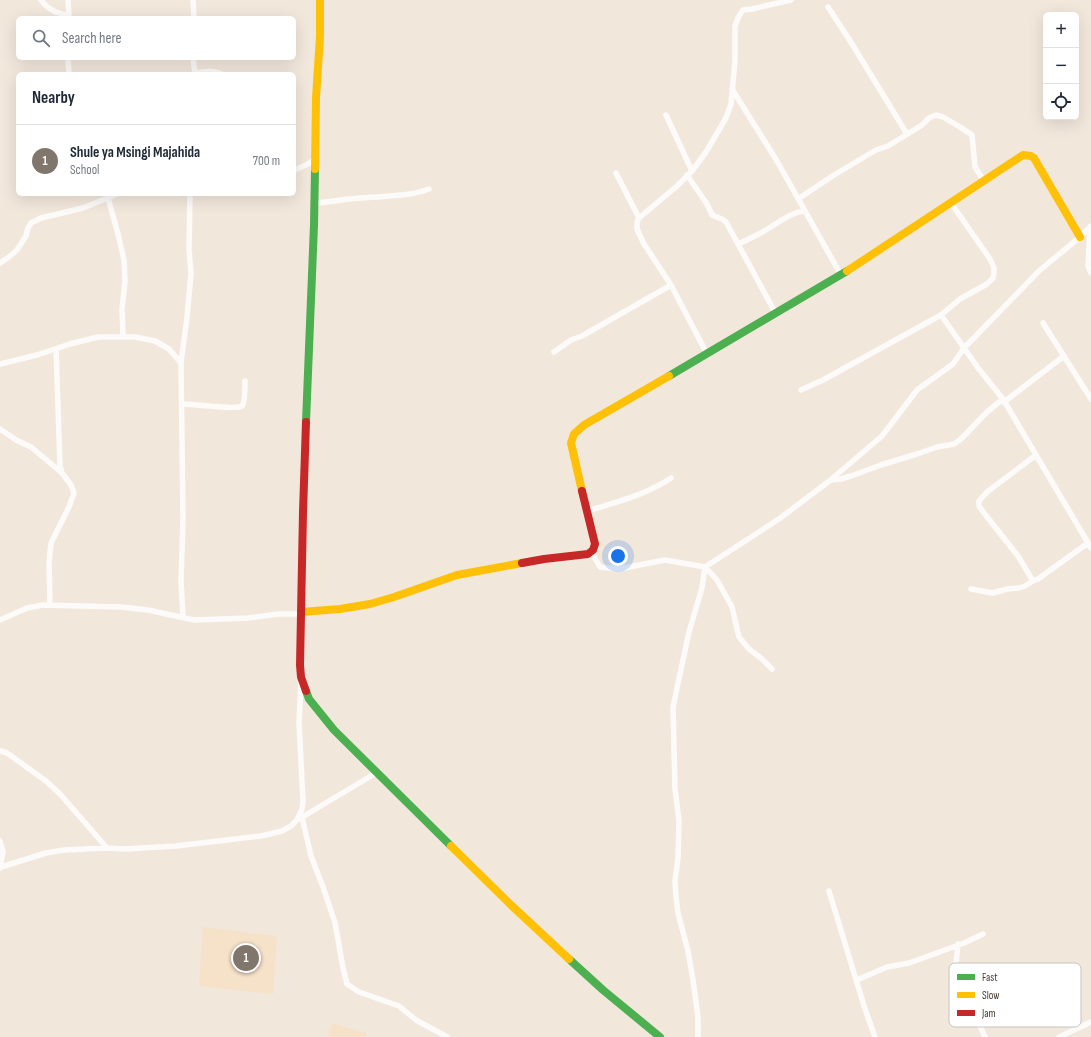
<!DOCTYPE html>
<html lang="en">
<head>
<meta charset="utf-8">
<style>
  :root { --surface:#fff; --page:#f6f6f7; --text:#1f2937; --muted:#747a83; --line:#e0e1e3; --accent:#80766b }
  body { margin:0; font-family:"Sofia Sans Condensed",sans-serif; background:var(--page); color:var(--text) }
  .controls { position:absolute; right:12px; top:12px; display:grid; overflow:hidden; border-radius:6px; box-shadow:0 4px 16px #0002 }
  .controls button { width:36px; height:36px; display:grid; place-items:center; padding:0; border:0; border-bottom:1px solid var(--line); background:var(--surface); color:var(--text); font:20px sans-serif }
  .you { position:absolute; left:618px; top:556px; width:14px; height:14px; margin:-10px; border:3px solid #fff; border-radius:50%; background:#1a73e8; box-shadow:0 0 0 6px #1a73e833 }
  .badge { display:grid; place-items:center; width:26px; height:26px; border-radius:50%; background:var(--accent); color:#fff; font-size:13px; font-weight:700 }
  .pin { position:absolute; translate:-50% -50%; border:2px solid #fff; box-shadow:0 1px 4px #0006 }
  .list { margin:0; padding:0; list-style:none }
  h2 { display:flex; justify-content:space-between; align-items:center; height:52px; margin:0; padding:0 16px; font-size:17px }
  h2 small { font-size:13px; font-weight:400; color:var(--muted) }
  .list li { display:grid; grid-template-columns:26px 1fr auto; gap:12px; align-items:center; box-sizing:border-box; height:72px; padding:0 16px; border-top:1px solid var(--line) }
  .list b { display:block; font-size:15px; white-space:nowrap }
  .list p { margin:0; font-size:13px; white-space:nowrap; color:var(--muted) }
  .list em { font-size:13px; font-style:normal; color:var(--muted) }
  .icon { flex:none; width:22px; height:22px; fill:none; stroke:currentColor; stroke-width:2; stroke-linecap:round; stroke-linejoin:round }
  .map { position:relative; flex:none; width:1091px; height:1037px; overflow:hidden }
  .search { position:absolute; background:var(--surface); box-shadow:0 4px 16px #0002; left:16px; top:16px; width:280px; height:44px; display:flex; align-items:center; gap:10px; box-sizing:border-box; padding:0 14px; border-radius:6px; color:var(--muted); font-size:15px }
  .panel { position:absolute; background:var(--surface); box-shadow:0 4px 16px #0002; left:16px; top:72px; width:280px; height:124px; border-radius:6px }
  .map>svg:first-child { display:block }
  .built { fill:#f6e1c9 }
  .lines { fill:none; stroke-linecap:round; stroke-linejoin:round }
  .street { stroke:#fdfbfa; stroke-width:5.5 }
  .fast { stroke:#4caf50; stroke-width:8 }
  .slow { stroke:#ffc107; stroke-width:8 }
  .jam { stroke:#c62828; stroke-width:8 }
  .key { fill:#fff; stroke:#c7c4c0; stroke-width:1 }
  .key-label { font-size:11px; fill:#43392e }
</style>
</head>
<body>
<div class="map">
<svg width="1091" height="1037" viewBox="0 0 1091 1037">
  <rect width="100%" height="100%" fill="#f2e7db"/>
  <path class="built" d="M203 927 277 936 273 994 199 986Z
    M332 1023 367 1033 366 1037H328Z"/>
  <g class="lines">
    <path class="street" d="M41 0C48 10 57 13 69 16
      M68 0 69 18
      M193 0 194 18
      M828 7 849 39 907 134
      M68 58 69 74
      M193 58 195 74
      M195 73C204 72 213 70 222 74
      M732 89 777 161 841 275
      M666 115 692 171
      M294 170 304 166 315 160
      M616 173 639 218
      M687 175 707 204 712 215 722 219 726 222 738 244 776 314
      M107 194 118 234 124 260 125 281 122 309 123 337
      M798 199 834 175 876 150 888 146 922 125 929 118 936 115 943 117 960 127 972 135 975 167 984 181
      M315 203C330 202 346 199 361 198 384 196 407 197 429 189
      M1090 227 1088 266 1091 273
      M738 244C747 240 756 236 764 231 777 224 789 213 804 211
      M0 263 9 257 17 250 26 236 28 228 31 223 41 218 83 208 117 194
      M941 315 978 368 1003 399 1091 548
      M1043 323 1091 399
      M554 352 571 340 582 336 671 285
      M707 354 671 285 644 244 637 229V222L639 218 677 186 692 171 706 152 726 118 731 104 735 61V26L739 16 743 10 752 9 791 0
      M0 364 37 355 70 344 98 337H135L155 341 169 349 181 363
      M801 390 823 380 941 315 960 299 987 284 993 278 994 273V268L990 259 951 203
      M1004 402 1064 356
      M182 404C190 404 237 410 242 406 245 403 245 387 245 381
      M0 429 16 440 31 447 62 473
      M831 480 841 479 851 476 881 465 917 454 937 447 954 444 961 439 988 411 1003 399
      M588 511C616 502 646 495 671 478
      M592 553 600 567 619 569 665 560 705 567 717 580 732 607 739 637 749 649 762 659 772 669
      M1033 581 1018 556 984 513 979 506V501L987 492 1036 455
      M971 589 993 593 1007 589 1019 588 1025 586 1033 581 1038 579 1088 543
      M50 605 49 563 51 543 69 507 74 493 71 485 62 473 60 466 56 349
      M183 617 181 581 183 519 181 363 187 317 191 273 189 249 190 194
      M0 620 27 608 43 605 121 607 148 610 194 620 248 618 278 614H301
      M0 751 7 753 46 781 60 794 107 848
      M302 817 311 856 323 887 335 923 343 968 347 984 359 992 399 1006 416 1020 447 1037
      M299 819 376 773
      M0 841 3 852 0 868
      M1 867 46 853 64 850 107 848 125 849 176 846 261 836 282 831 291 826 297 820 302 809 303 801 299 723 301 682
      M829 891 865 1009 875 1037
      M958 944 956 963 958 977 985 1037
      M857 980 887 967 909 963 923 958 964 943 983 934
      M698 1037V1017L693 980 688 951 678 913 676 897 675 881 678 858 679 820 675 789 673 707 689 632 702 588 705 567 779 519 828 482 882 436 917 390 953 364 964 348 1040 270 1080 237 1091 226
      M1059 1037 1091 1022"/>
    <path class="fast" d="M669 376 847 271
      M306 422 314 225 315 169
      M306 691 309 699 334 730 451 846
      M569 959 603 990 660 1037"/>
    <path class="slow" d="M315 169 316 98 320 36V0
      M847 271 1023 155 1031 156 1034 158 1080 237
      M582 491 571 443 574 434 584 425 669 376
      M301 612 340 609 370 604 394 597 457 575 522 563
      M451 846 511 905 569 959"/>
    <path class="jam" d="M522 563 544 559 588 554 593 550 595 544 582 491
      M306 691 301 677 300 665 303 512 306 422"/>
  </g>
  <rect x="949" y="963" width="132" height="64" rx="6" class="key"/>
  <rect x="957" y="974" width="18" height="6" fill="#4caf50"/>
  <rect x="957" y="992" width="18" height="6" fill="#ffc107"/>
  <rect x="957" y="1010" width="18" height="6" fill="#c62828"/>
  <g class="key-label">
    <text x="982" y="981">Fast</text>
    <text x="982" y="999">Slow</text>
    <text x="982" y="1017">Jam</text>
  </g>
</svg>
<div class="controls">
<button>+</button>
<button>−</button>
<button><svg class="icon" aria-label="locate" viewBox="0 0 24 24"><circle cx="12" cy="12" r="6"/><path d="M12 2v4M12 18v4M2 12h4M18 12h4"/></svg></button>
</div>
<div class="you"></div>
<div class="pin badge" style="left:246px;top:958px">1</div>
<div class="search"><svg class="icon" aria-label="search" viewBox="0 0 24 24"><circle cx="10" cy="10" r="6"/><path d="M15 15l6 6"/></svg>Search here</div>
<section class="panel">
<h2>Nearby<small></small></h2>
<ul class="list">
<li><span class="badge">1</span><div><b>Shule ya Msingi Majahida</b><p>School</p></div><em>700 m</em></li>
</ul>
</section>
</div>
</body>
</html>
